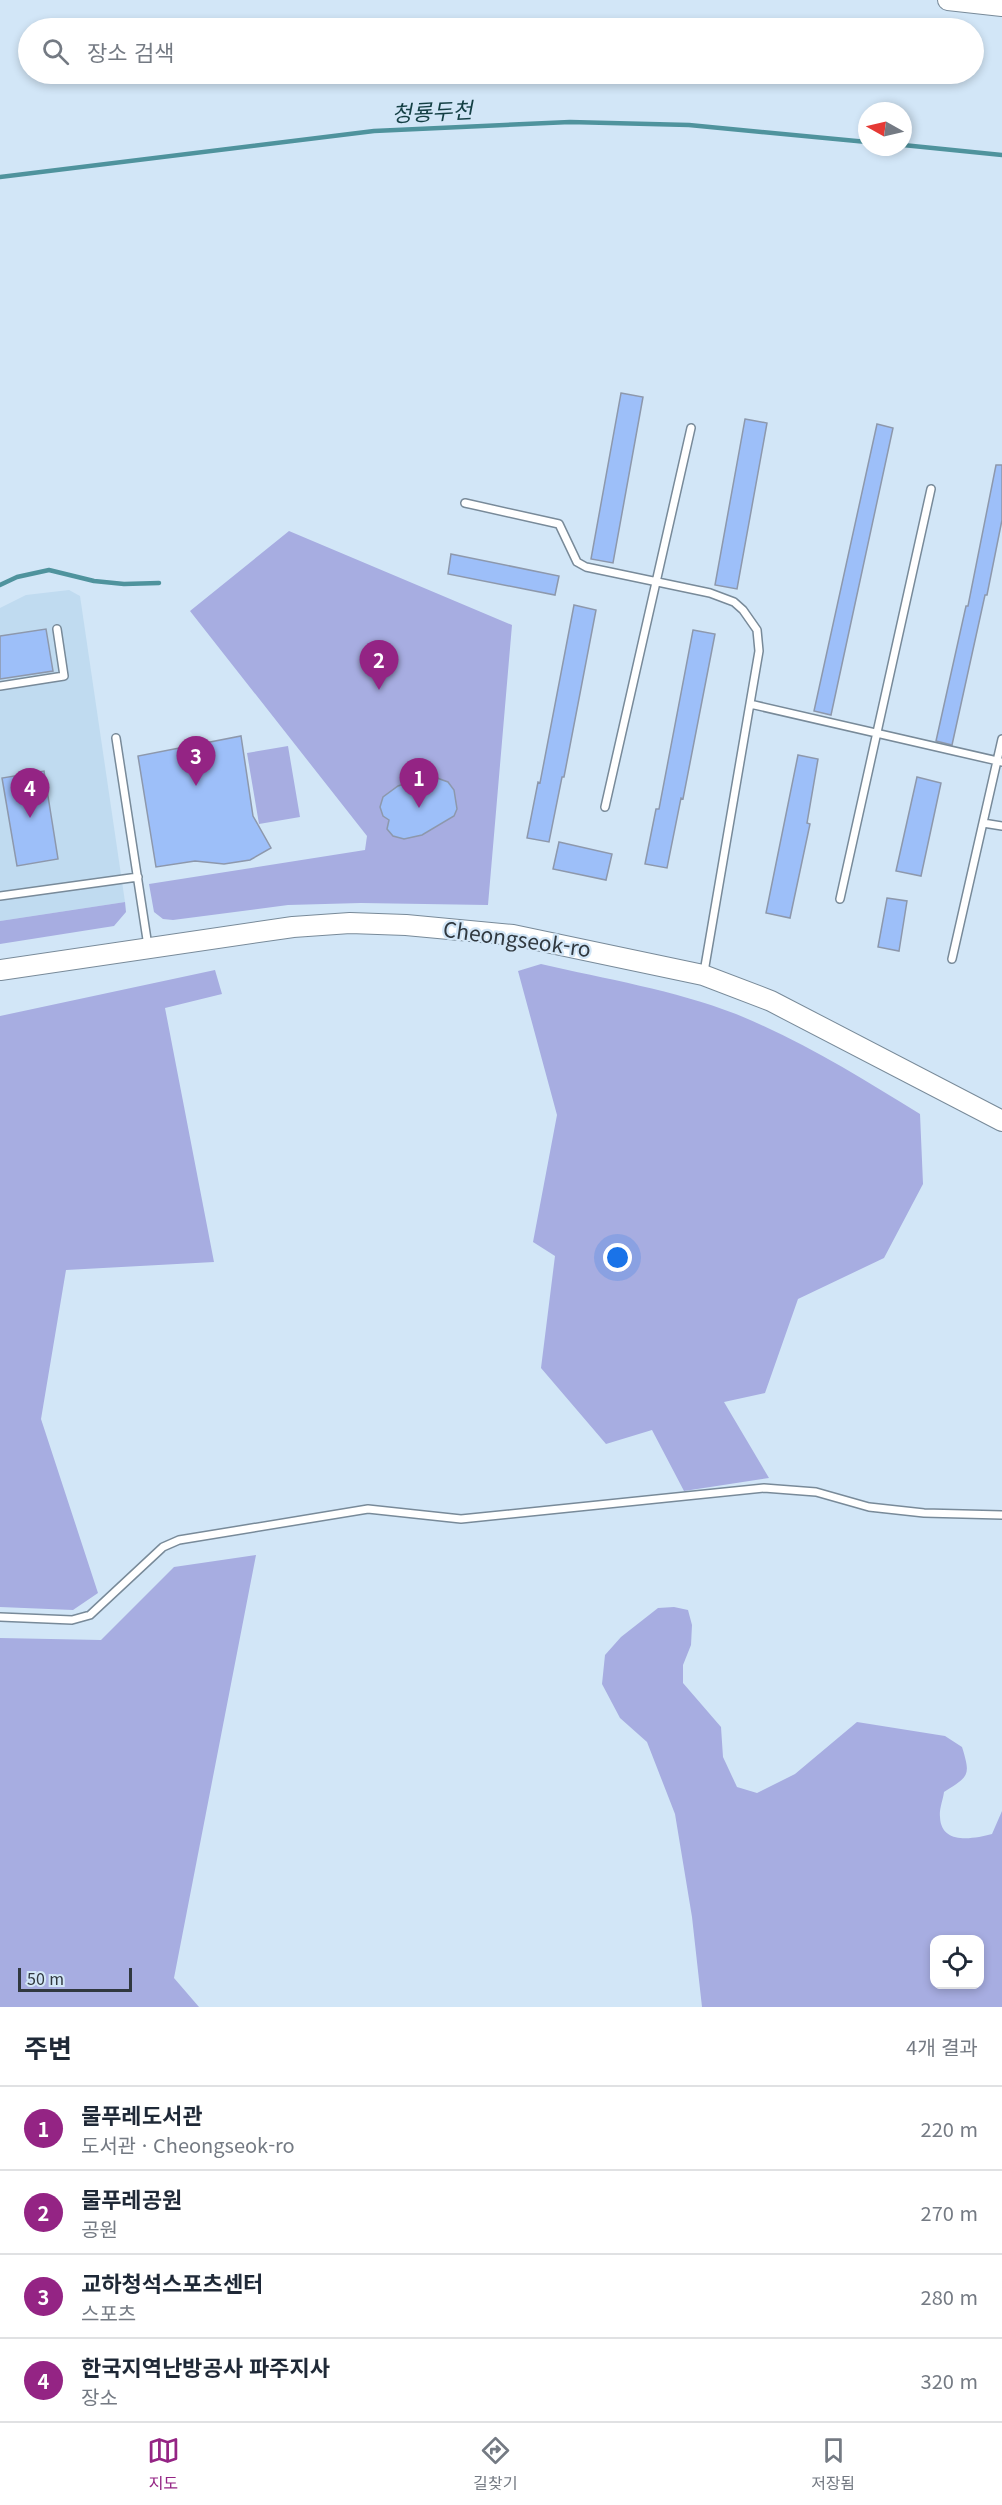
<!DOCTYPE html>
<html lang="ko">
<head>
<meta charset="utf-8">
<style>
  :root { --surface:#fff; --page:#f6f6f7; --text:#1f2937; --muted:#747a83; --line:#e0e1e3; --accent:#942484 }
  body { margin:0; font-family:Georgia,"Noto Sans KR",serif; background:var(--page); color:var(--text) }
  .controls { position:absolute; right:18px; bottom:18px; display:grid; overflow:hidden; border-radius:12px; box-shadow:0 3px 9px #0003 }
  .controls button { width:54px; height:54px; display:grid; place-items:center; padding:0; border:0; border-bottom:2px solid var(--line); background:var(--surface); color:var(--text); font:30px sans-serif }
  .compass { position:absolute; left:858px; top:102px; width:54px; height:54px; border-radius:50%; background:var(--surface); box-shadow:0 3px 9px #0003; rotate:278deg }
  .scale { position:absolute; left:18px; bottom:15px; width:114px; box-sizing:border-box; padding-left:6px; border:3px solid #30383f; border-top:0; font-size:16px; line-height:21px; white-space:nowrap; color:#30383f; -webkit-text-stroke:4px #d2e6f7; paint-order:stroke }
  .you { position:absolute; left:618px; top:1258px; width:21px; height:21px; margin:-15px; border:4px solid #fff; border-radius:50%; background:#1a73e8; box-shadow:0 0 0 9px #1a73e833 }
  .badge { display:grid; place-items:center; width:39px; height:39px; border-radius:50%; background:var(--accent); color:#fff; font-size:20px; font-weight:700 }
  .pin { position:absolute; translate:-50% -50px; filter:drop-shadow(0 2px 3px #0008) }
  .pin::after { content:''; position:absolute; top:32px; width:21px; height:18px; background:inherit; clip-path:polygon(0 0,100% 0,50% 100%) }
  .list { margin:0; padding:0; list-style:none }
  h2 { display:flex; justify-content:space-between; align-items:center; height:78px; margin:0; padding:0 24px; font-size:26px }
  h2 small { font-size:20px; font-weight:400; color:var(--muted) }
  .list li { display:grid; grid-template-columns:39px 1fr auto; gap:18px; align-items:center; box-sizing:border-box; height:84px; padding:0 24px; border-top:2px solid var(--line) }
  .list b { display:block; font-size:22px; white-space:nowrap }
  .list p { margin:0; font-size:20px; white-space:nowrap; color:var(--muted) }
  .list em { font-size:20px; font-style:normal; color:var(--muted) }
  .icon { flex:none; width:33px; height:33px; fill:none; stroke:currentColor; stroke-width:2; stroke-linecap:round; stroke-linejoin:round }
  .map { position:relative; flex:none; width:1002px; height:2007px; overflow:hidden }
  .search { position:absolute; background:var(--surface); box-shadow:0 3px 9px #0003; left:18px; right:18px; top:18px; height:66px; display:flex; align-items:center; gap:15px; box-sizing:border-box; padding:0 21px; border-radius:33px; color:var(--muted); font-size:22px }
  .sheet { height:414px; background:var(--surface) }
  nav { display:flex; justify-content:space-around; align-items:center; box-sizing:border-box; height:84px; border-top:2px solid var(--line); background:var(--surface); font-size:16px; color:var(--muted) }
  nav a { display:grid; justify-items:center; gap:3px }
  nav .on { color:var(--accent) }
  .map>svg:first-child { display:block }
  .built { fill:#c0dbf0 }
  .green { fill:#a7ade1; fill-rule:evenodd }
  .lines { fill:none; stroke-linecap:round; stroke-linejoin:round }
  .stream { stroke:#4f939d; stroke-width:4.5 }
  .building { fill:#9dbff9; stroke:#8d98ac; stroke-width:1.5 }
  .lane-casing { stroke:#788a99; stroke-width:10 }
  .secondary-casing { stroke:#788a99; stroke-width:22 }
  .lane { stroke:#fff; stroke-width:7 }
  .secondary { stroke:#fff; stroke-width:20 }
  .labels { text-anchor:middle; stroke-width:4.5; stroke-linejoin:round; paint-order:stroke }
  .street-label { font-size:21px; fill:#30383f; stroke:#d2e6f7 }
  .water-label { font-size:22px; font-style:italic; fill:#133f44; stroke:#d2e6f7 }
</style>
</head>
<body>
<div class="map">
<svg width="1002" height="2007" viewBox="0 0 1002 2007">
  <rect width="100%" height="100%" fill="#d2e6f7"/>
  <path class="built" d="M69 590 80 596 125 902 0 921V608L26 595Z"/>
  <path class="green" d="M289 531 512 625 488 905 361 903 288 905 173 920 163 919 154 912 149 884 365 850 367 836 190 611Z
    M288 746 300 817 259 824 247 753Z
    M125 902 126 912 114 926 0 944V921Z
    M541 964C606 979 674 990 736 1014 802 1041 860 1077 920 1114L923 1184 884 1258 798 1299 765 1393 724 1402 769 1478 684 1491 652 1430 606 1444 541 1368 555 1256 533 1242 557 1115 518 971Z
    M215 970 222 994 165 1008 214 1262 66 1270 41 1419 98 1593 73 1610 0 1607V1016Z
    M256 1555 174 1978 199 2007H0V1638L101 1640 174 1567Z
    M674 1607 688 1610 692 1625 691 1645 683 1665V1683L721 1727 723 1757 737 1787 757 1793 795 1774 857 1722 945 1736 962 1747C971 1776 969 1776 944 1792 943 1800 939 1809 940 1817 941 1845 973 1839 992 1834L1002 1811V2007H702L692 1917 675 1814 647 1742 620 1718 602 1684 605 1655 621 1637 658 1608ZM934 1940H980V1984H934Z"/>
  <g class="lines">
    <path class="stream" d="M903 145 1002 155
      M0 177 374 131 570 122 689 125 867 142
      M0 585 17 577 49 570 94 581 124 584 159 583"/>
  </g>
  <path class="building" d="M621 393 643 397 613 563 591 559Z
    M745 419 767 423 737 589 715 585Z
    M877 424 893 428 831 715 814 711Z
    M996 465H1002V520L987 595H985L952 745 936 741 966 606H968Z
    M451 554 559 576 555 595 448 574Z
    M574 605 596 610 564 777H562L549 842 527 838 538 782 540 783Z
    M46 629 53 671 0 679V636Z
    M693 630 715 634 683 799 681 798 667 868 645 864 656 809H659Z
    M241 736 253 816 271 848 250 860 224 864 195 861 156 867 138 756Z
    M798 755 818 759 807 823 810 824 790 918 766 913Z
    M44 771 58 859 17 866 2 778Z
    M917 777 941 783 921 876 896 871Z
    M437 778 448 782 454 790 457 809 454 816 422 835 404 839 393 836 387 829 389 820 383 816 380 807 383 797 398 786 419 779Z
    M559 842 612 854 606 880 553 869Z
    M887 898 907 901 899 951 878 947Z"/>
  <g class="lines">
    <g class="lane-casing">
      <path id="lane" d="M465 503 559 524 577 562 586 567 710 593 734 602 743 610 757 630 759 651 704 972
        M0 686 64 676 57 629
        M750 704 1002 762
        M116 738 148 946
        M605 807 691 428
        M983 823 1002 826
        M0 896 138 877
        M840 899 931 489
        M952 959 1002 739
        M0 1617 72 1620 90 1615 163 1547 179 1540 368 1509 461 1519 764 1488 816 1492 869 1507 924 1513 1002 1515"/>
    </g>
    <g class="secondary-casing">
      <path id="secondary" d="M948 0 1002 6
        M0 970 293 927 350 923 406 925 513 935 703 975 771 1001 1002 1121"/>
    </g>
    <use href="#lane" class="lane"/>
    <use href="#secondary" class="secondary"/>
  </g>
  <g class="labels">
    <g class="street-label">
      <text transform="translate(517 940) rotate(8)" y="7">Cheongseok-ro</text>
    </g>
    <g class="water-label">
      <text transform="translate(432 112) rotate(-3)" y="8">청룡두천</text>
    </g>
  </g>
</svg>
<div class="controls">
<button><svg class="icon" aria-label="locate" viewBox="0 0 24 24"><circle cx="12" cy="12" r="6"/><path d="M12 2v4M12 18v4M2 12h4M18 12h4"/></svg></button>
</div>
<svg class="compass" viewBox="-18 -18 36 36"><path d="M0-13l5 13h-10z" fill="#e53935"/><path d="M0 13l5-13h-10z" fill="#747a83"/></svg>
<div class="scale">50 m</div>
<div class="you"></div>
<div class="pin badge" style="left:419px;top:808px">1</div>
<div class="pin badge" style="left:379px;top:690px">2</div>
<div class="pin badge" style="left:196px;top:786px">3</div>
<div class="pin badge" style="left:30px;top:818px">4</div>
<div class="search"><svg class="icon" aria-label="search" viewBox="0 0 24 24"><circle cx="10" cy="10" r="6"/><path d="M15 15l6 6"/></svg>장소 검색</div>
</div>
<section class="sheet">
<h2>주변<small>4개 결과</small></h2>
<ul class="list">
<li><span class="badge">1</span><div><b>물푸레도서관</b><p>도서관 · Cheongseok-ro</p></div><em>220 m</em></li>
<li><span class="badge">2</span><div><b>물푸레공원</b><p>공원</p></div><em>270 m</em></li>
<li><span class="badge">3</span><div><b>교하청석스포츠센터</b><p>스포츠</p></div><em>280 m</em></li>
<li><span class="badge">4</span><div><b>한국지역난방공사 파주지사</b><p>장소</p></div><em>320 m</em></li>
</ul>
</section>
<nav>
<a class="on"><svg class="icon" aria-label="map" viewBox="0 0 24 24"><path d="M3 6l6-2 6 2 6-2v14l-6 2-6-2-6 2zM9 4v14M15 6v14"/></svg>지도</a>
<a><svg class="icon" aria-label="directions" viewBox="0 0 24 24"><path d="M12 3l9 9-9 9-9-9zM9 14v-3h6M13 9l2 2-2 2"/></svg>길찾기</a>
<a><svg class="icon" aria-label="saved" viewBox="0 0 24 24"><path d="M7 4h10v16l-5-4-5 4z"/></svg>저장됨</a>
</nav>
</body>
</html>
